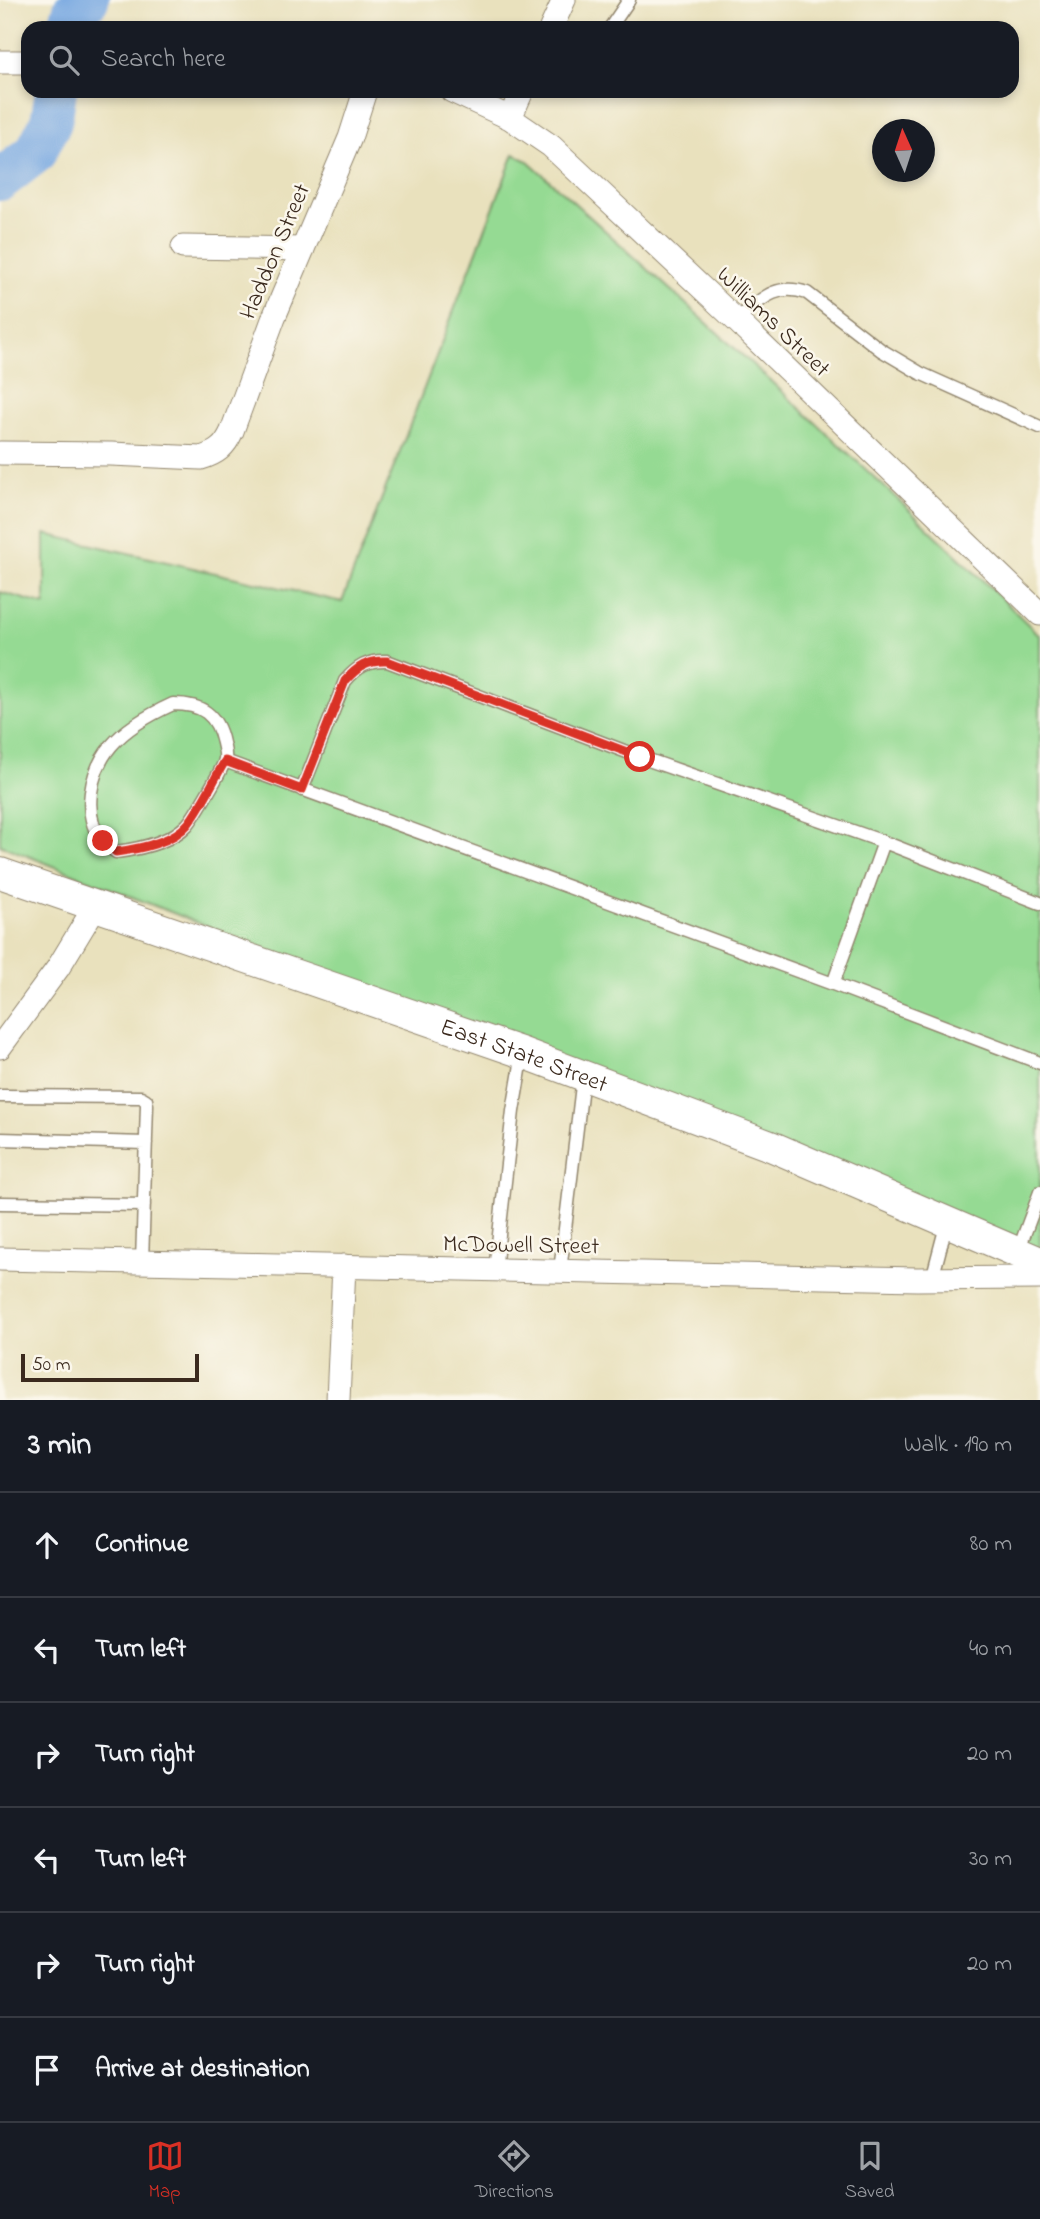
<!DOCTYPE html>
<html lang="en">
<head>
<meta charset="utf-8">
<style>
  :root { --surface:#171b24; --page:#20242c; --text:#f1f3f6; --muted:#9ea1a6; --line:#363941; --accent:#d93025 }
  body { margin:0; font-family:"Indie Flower",sans-serif; background:var(--page); color:var(--text) }
  .compass { position:absolute; left:872px; top:119px; width:63px; height:63px; border-radius:50%; background:var(--surface); box-shadow:0 4px 10px #0003; rotate:357deg }
  .scale { position:absolute; left:21px; bottom:18px; width:178px; box-sizing:border-box; padding-left:7px; border:4px solid #3b2a1e; border-top:0; font-size:19px; line-height:24px; white-space:nowrap; color:#3b2a1e; -webkit-text-stroke:5px #fbf7ec; paint-order:stroke }
  .stop { position:absolute; width:21px; height:21px; margin:-16px; border:5px solid #d93025; border-radius:50%; background:#fff }
  .stop.end { background:#d93025; border-color:#fff; box-shadow:0 2px 7px #0008 }
  .list { margin:0; padding:0; list-style:none }
  h2 { display:flex; justify-content:space-between; align-items:center; height:91px; margin:0; padding:0 28px; font-size:30px }
  h2 small { font-size:23px; font-weight:400; color:var(--muted) }
  .list li { display:grid; grid-template-columns:46px 1fr auto; gap:21px; align-items:center; box-sizing:border-box; height:105px; padding:0 28px; border-top:2px solid var(--line) }
  .list b { display:block; font-size:26px; white-space:nowrap }
  .list em { font-size:23px; font-style:normal; color:var(--muted) }
  .icon { flex:none; width:38px; height:38px; fill:none; stroke:currentColor; stroke-width:2; stroke-linecap:round; stroke-linejoin:round }
  .map { position:relative; flex:none; width:1040px; height:1400px; overflow:hidden }
  .search { position:absolute; background:var(--surface); box-shadow:0 4px 10px #0003; left:21px; right:21px; top:21px; height:77px; display:flex; align-items:center; gap:18px; box-sizing:border-box; padding:0 24px; border-radius:21px; color:var(--muted); font-size:26px }
  .sheet { height:721px; background:var(--surface) }
  nav { display:flex; justify-content:space-around; align-items:center; box-sizing:border-box; height:98px; border-top:2px solid var(--line); background:var(--surface); font-size:19px; color:var(--muted) }
  nav a { display:grid; justify-items:center; gap:4px }
  nav .on { color:var(--accent) }
  .map>svg:first-child { display:block }
  .green { fill:#95da93; stroke:#688258; stroke-width:2 }
  .lines { fill:none; stroke-linecap:round; stroke-linejoin:round }
  .river { stroke:#77a7e1; stroke-width:42 }
  .service-casing { stroke:#92866e; stroke-width:15 }
  .minor-casing { stroke:#92866e; stroke-width:25 }
  .tertiary-casing { stroke:#92866e; stroke-width:32 }
  .service { stroke:#fff; stroke-width:12 }
  .minor { stroke:#fff; stroke-width:23 }
  .tertiary { stroke:#fff; stroke-width:30 }
  .route { stroke:#d93025; stroke-width:9 }
  .labels { text-anchor:middle; stroke-width:5; stroke-linejoin:round; paint-order:stroke }
  .street-label { font-size:24px; fill:#3b2a1e; stroke:#fbf7ec }
</style>
</head>
<body>
<div class="map">
<svg width="1040" height="1400" viewBox="0 0 1040 1400">
  <rect width="100%" height="100%" fill="#fbf7ec"/>
  <filter id="ink" filterUnits="userSpaceOnUse"><feTurbulence type="fractalNoise" baseFrequency=".0143" numOctaves="2"/><feDisplacementMap in="SourceGraphic" scale="14" xChannelSelector="R" yChannelSelector="G"/><feConvolveMatrix kernelMatrix="1 2 1 2 8 2 1 2 1" color-interpolation-filters="sRGB"/></filter>
  <filter id="wash" filterUnits="userSpaceOnUse"><feTurbulence type="fractalNoise" baseFrequency=".00686" numOctaves="4" result="noise"/><feDisplacementMap in="SourceGraphic" scale="28" xChannelSelector="R" yChannelSelector="G"/><feGaussianBlur stdDeviation="1.57" result="paint"/><feColorMatrix in="noise" values="0 0 0 0 0 0 0 0 0 0 0 0 0 0 0 0 0 1.4 0 .05"/><feComposite in="paint" operator="in"/></filter>
  <g filter="url(#wash)">
    <rect width="100%" height="100%" fill="#e9e1bd"/>
    <path class="green" d="M514 154 528 161C701 317 874 473 1040 636V1254L0 845V592L45 605V534L342 602Z"/>
    <g class="lines">
      <path class="river" d="M68 28 74 9 88 0
        M0 180 35 153 51 122 56 91"/>
    </g>
  </g>
  <g filter="url(#ink)">
    <g class="lines">
      <g class="service-casing">
        <path id="service" d="M610 28 629 0
          M736 320C760 301 774 282 807 293L881 350 920 373 1040 427
          M173 704C202 704 217 714 223 743 224 748 226 754 225 759 224 767 193 819 187 825 170 843 139 849 116 852 112 849 107 845 103 842 81 815 90 771 111 746 127 727 151 714 173 704Z
          M225 761 833 984 1040 1063
          M302 790 345 681C357 667 368 660 387 661L640 757 884 842 1040 903
          M833 984 884 842
          M0 1096 141 1097 146 1100 147 1105 142 1262
          M0 1139 146 1143
          M0 1203 144 1205
          M1017 1254 1040 1192
          M495 1270 513 1111 523 1053
          M560 1271 583 1077
          M932 1279 947 1222"/>
      </g>
      <g class="minor-casing">
        <path id="minor" d="M551 28 564 0
          M0 62H28
          M452 91 510 118 551 146 736 320 1040 614
          M510 118 522 91
          M183 247 303 249
          M0 453 111 454 201 458C217 453 225 447 232 431L274 317 350 138 365 91
          M0 1047 58 968 96 905
          M0 1259 917 1279 1040 1278
          M338 1400 344 1266"/>
      </g>
      <g class="tertiary-casing">
        <g id="tertiary">
          <path id="s1" d="M0 873 523 1053 773 1147 1040 1262"/>
        </g>
      </g>
      <use href="#service" class="service"/>
      <use href="#minor" class="minor"/>
      <use href="#tertiary" class="tertiary"/>
    </g>
  </g>
  <g class="lines" filter="url(#ink)">
    <path class="route" d="M103 841 116 852C139 849 172 843 188 824 202 806 213 781 225 761L302 790 345 681C357 667 368 660 387 661L640 757"/>
  </g>
  <g class="labels">
    <g class="street-label">
      <text transform="translate(274 251) rotate(-67)" y="8">Haddon Street</text>
      <text transform="translate(774 321) rotate(44)" y="8">Williams Street</text>
      <text dy="8" stroke="none"><textPath href="#s1" startOffset="555">East State Street</textPath></text>
      <text transform="translate(521 1244) rotate(1)" y="8">McDowell Street</text>
    </g>
  </g>
</svg>
<svg class="compass" viewBox="-18 -18 36 36"><path d="M0-13l5 13h-10z" fill="#e53935"/><path d="M0 13l5-13h-10z" fill="#9ea1a6"/></svg>
<div class="scale">50 m</div>
<div class="stop" style="left:640px;top:757px"></div>
<div class="stop end" style="left:103px;top:841px"></div>
<div class="search"><svg class="icon" aria-label="search" viewBox="0 0 24 24"><circle cx="10" cy="10" r="6"/><path d="M15 15l6 6"/></svg>Search here</div>
</div>
<section class="sheet">
<h2>3 min<small>Walk · 190 m</small></h2>
<ul class="list">
<li><svg class="icon" aria-label="ahead" viewBox="0 0 24 24"><path d="M12 20V5M6 11l6-6 6 6"/></svg><div><b>Continue</b></div><em>80 m</em></li>
<li><svg class="icon" aria-label="left" viewBox="0 0 24 24"><path d="M17 20v-9H6M10 6l-5 5 5 5"/></svg><div><b>Turn left</b></div><em>40 m</em></li>
<li><svg class="icon" aria-label="right" viewBox="0 0 24 24"><path d="M7 20v-9h11M14 6l5 5-5 5"/></svg><div><b>Turn right</b></div><em>20 m</em></li>
<li><svg class="icon" aria-label="left" viewBox="0 0 24 24"><path d="M17 20v-9H6M10 6l-5 5 5 5"/></svg><div><b>Turn left</b></div><em>30 m</em></li>
<li><svg class="icon" aria-label="right" viewBox="0 0 24 24"><path d="M7 20v-9h11M14 6l5 5-5 5"/></svg><div><b>Turn right</b></div><em>20 m</em></li>
<li><svg class="icon" aria-label="arrive" viewBox="0 0 24 24"><path d="M6 21V4h12l-3 4 3 4H6"/></svg><div><b>Arrive at destination</b></div></li>
</ul>
</section>
<nav>
<a class="on"><svg class="icon" aria-label="map" viewBox="0 0 24 24"><path d="M3 6l6-2 6 2 6-2v14l-6 2-6-2-6 2zM9 4v14M15 6v14"/></svg>Map</a>
<a><svg class="icon" aria-label="directions" viewBox="0 0 24 24"><path d="M12 3l9 9-9 9-9-9zM9 14v-3h6M13 9l2 2-2 2"/></svg>Directions</a>
<a><svg class="icon" aria-label="saved" viewBox="0 0 24 24"><path d="M7 4h10v16l-5-4-5 4z"/></svg>Saved</a>
</nav>
</body>
</html>
